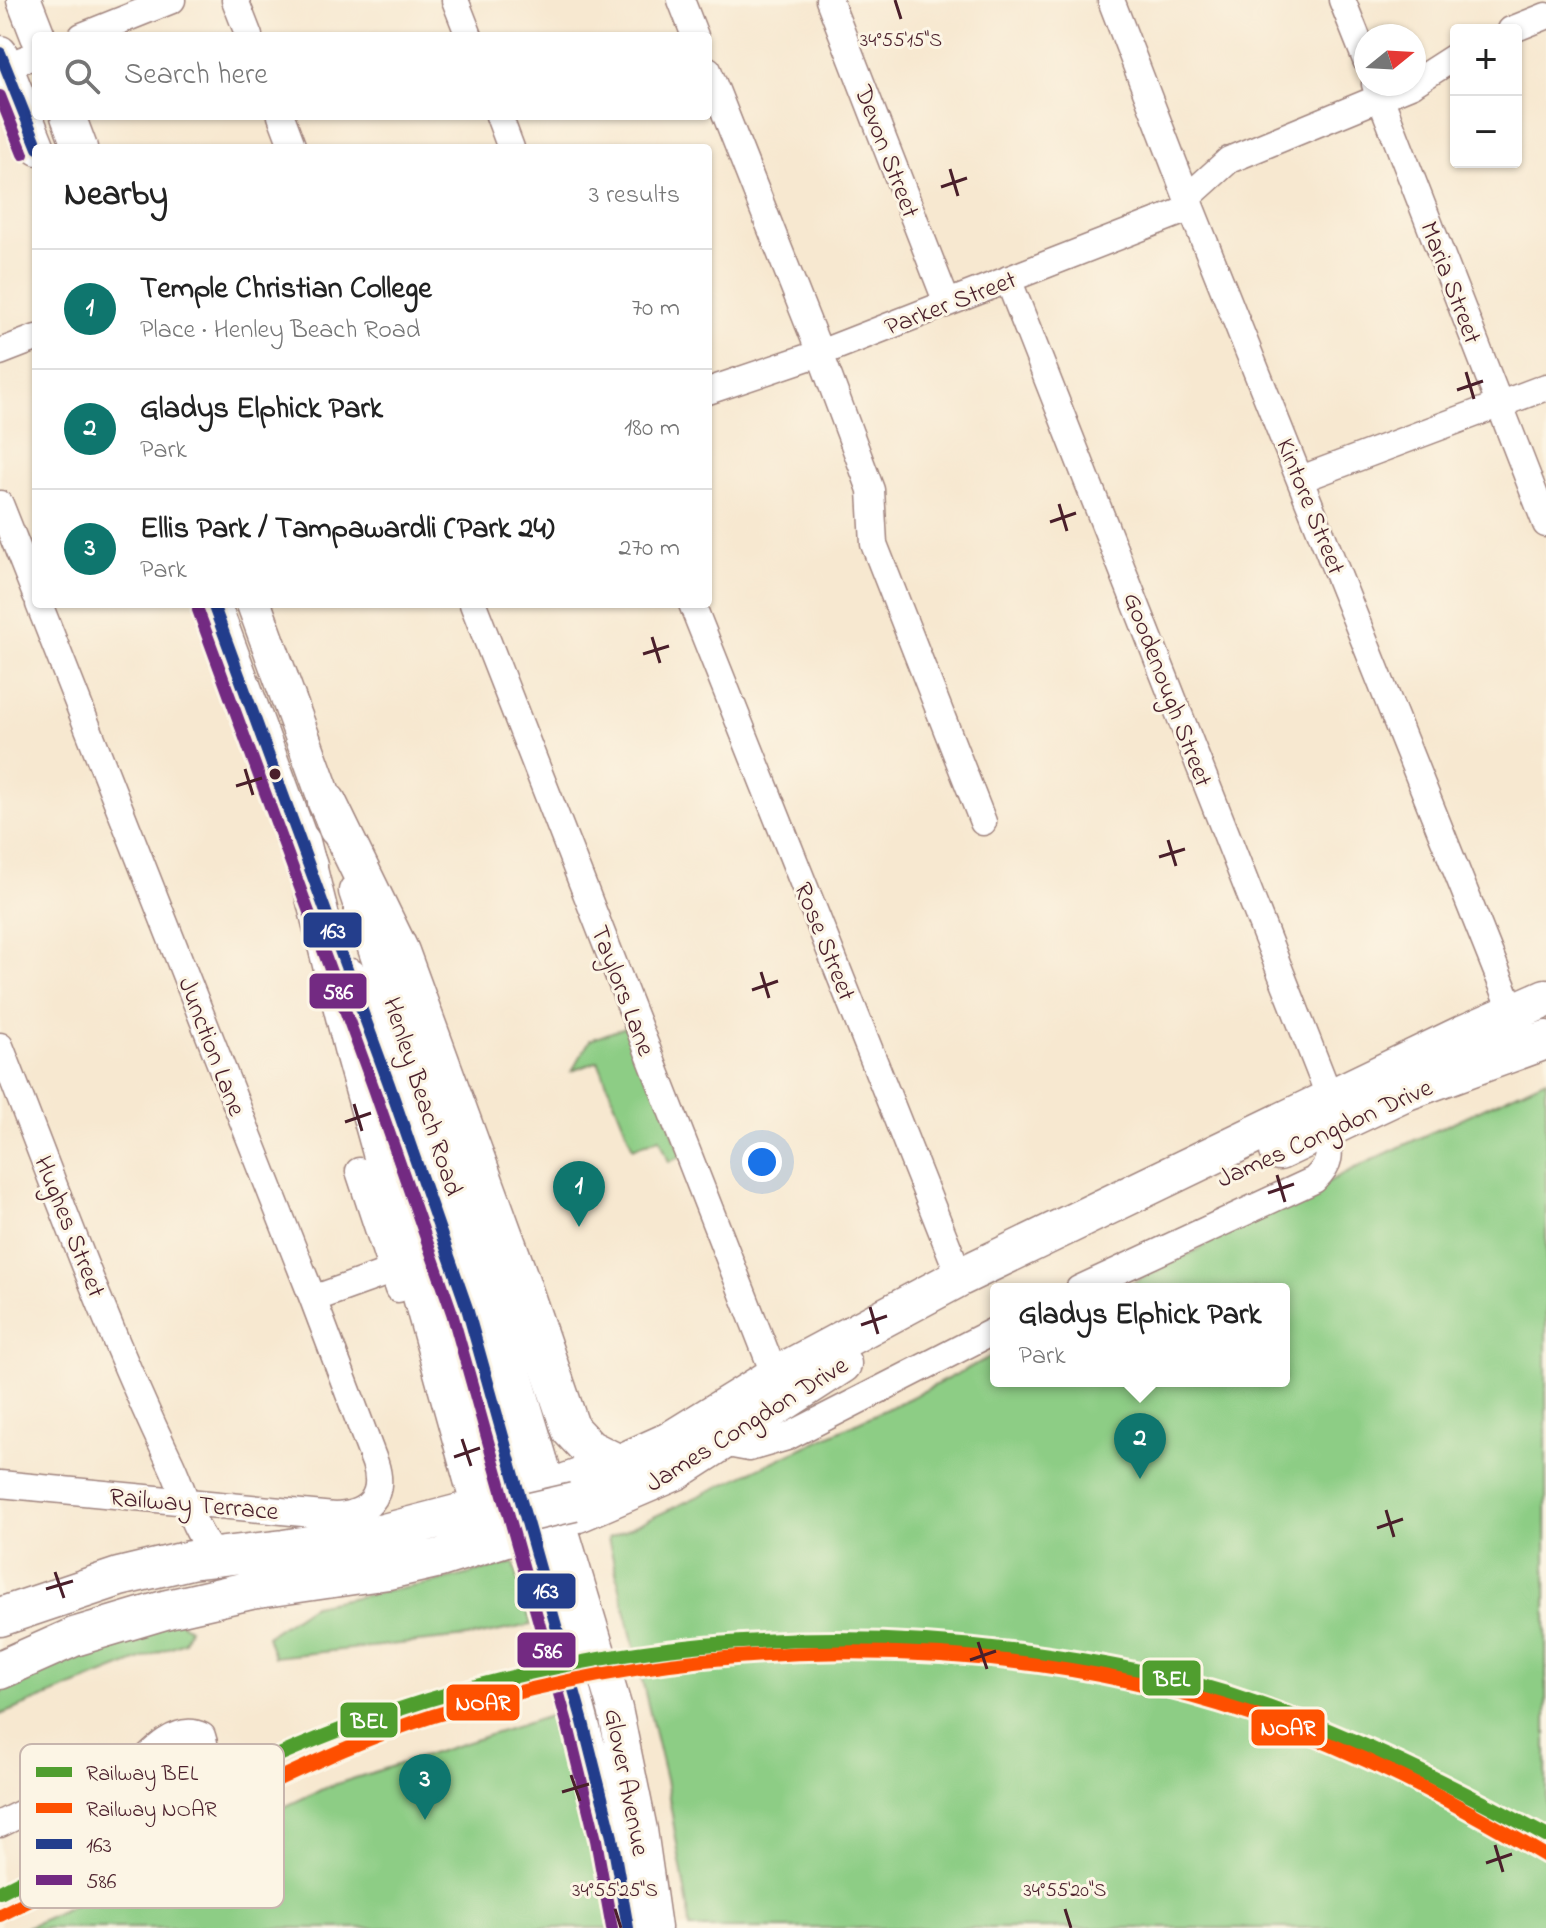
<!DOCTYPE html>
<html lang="en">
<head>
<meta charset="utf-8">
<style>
  :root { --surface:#fff; --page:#f2f2f2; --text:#222; --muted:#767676; --line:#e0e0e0; --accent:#0f766e }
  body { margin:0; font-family:"Indie Flower",sans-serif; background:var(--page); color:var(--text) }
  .controls { position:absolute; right:24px; top:24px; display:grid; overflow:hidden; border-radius:8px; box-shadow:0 2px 6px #0004 }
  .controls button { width:72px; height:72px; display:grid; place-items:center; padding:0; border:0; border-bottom:2px solid var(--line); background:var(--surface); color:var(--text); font:40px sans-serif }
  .compass { position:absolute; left:1354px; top:24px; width:72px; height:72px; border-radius:50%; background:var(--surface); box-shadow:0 2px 6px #0004; rotate:72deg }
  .you { position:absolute; left:762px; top:1162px; width:28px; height:28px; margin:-20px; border:6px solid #fff; border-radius:50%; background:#1a73e8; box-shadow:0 0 0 12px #1a73e833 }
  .badge { display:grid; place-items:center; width:52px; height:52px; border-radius:50%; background:var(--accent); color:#fff; font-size:26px; font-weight:700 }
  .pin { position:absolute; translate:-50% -66px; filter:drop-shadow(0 2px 4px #0008) }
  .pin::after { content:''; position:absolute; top:42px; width:28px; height:24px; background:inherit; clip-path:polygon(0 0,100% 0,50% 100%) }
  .popup { position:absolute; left:990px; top:1283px; width:300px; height:104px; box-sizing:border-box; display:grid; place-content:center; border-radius:8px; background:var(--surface); filter:drop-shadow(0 2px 6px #0005); font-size:26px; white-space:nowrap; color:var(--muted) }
  .popup b { font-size:30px; color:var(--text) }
  .popup::after { content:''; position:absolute; left:50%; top:100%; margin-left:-16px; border:16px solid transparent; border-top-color:var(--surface) }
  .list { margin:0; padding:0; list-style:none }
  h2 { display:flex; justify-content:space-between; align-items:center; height:104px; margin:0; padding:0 32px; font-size:34px }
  h2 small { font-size:26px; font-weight:400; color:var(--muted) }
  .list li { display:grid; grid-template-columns:52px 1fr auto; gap:24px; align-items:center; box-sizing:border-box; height:120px; padding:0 32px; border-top:2px solid var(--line) }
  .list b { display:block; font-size:30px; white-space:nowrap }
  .list p { margin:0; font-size:26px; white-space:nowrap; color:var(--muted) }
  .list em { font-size:26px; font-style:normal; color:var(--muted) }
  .icon { flex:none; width:44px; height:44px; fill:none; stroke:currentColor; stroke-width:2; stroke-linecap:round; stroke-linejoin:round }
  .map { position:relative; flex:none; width:1546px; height:1928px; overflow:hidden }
  .search { position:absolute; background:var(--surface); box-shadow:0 2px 6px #0004; left:32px; top:32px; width:680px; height:88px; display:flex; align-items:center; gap:20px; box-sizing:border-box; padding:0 28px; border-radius:8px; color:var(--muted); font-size:30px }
  .panel { position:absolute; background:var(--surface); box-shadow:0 2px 6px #0004; left:32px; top:144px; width:680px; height:464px; border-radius:8px }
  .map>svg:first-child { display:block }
  .green { fill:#8dcd85; stroke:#6c7658; stroke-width:2 }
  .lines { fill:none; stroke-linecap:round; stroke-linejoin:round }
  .minor-casing { stroke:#a0847e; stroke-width:29 }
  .major-casing { stroke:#a0847e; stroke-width:37 }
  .highway-casing { stroke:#a0847e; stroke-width:41 }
  .minor { stroke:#fff; stroke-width:26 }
  .major { stroke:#fff; stroke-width:34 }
  .highway { stroke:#fff; stroke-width:38 }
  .highway-bridge-casing { stroke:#a0847e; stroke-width:41; stroke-linecap:butt }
  .highway-bridge { stroke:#fff; stroke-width:38 }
  .bus-1-casing { stroke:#fcf5e5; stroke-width:18 }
  .bus-2-casing { stroke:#fcf5e5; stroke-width:18 }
  .bus-1 { stroke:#243e8c; stroke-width:12 }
  .bus-2 { stroke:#732a82; stroke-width:12 }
  .rail-1-casing { stroke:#fcf5e5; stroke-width:20 }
  .rail-2-casing { stroke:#fcf5e5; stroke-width:20 }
  .rail-1 { stroke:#509e2f; stroke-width:14 }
  .rail-2 { stroke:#fe5000; stroke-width:14 }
  .ticks { fill:none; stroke:#4a1f2b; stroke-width:3 }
  .bus-dot { fill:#4a1f2b; stroke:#fcf5e5; stroke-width:3 }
  .labels { text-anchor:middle; stroke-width:6; stroke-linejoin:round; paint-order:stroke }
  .street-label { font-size:26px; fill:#4a1f2b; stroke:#fcf5e5 }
  .key { fill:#fcf5e5; stroke:#c7b5ad; stroke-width:2 }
  .key-label { font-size:22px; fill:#4a1f2b }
  .ticks-label { font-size:20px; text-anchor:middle; fill:#4a1f2b; stroke:#fcf5e5; stroke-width:6; stroke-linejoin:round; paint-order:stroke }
  .line-badge { stroke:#fcf5e5; stroke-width:3 }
  .badge-label { font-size:22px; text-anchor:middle; font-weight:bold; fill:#fff }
</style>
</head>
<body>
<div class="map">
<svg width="1546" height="1928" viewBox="0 0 1546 1928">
  <rect width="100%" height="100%" fill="#fcf5e5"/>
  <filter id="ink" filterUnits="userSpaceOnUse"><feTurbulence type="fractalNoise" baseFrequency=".0125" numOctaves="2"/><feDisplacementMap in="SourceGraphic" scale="16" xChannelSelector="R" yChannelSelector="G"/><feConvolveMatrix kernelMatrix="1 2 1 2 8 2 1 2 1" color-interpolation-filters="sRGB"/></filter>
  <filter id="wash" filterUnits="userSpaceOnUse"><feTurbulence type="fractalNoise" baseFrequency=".006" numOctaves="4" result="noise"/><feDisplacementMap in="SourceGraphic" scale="32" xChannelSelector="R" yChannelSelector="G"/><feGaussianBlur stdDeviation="1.8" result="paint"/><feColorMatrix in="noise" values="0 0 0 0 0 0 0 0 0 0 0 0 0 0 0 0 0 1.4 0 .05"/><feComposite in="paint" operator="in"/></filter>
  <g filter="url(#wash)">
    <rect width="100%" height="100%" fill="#f7e8d0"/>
    <path class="green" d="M631 1025 682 1156 669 1162 660 1138 633 1148 598 1061 572 1071 590 1040Z
      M1546 1079V1928H689L688 1908 666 1780 608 1538 910 1398 996 1354V1381H1284V1289H1121L1359 1166Z
      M514 1563 531 1625 476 1636 274 1657 267 1636 313 1605 437 1582Z
      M176 1620 189 1628 184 1642 0 1715V1687L54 1661Z
      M568 1710 602 1853 611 1928H25L327 1787Z"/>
  </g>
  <g filter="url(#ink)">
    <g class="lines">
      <g class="minor-casing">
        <path id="minor" d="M235 0 249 36
          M455 0 469 36
          M681 0 695 36
          M829 0 947 303
          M1111 0 1191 208 1513 1012
          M1342 0 1366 60
          M1511 30 1546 16
          M82 36 172 0
          M6 66 36 55
          M708 70 820 353 871 490 874 544 983 822
          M1414 83 1456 56
          M1375 84 1546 524
          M281 116 293 148
          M499 116 511 148
          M1187 198 1229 160 1413 84
          M1008 279 1330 1098
          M0 352 36 338
          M708 391 820 353 1191 208
          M1301 479 1546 387
          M0 504 36 595
          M473 604 775 1376
          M692 604 960 1277
          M0 1046C55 1186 106 1329 171 1464 186 1496 192 1530 216 1557
          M359 1171 398 1289
          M1079 1289 1314 1180C1333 1162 1330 1154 1325 1130
          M313 1299 391 1271
          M722 1443 749 1448 787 1437 996 1330
          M0 1484 334 1516C367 1515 386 1497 375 1463L313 1299 39 604
          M0 1824 69 1790 195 1756 204 1743 202 1736C176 1722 147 1757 131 1774"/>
      </g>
      <g class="major-casing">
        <path id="major" d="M24 0 38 36
          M0 53 38 148
          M68 116 80 148
          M213 604 310 866
          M254 604 336 829
          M356 891 489 1289 615 1709 640 1830 654 1928
          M350 976 467 1308 512 1462 612 1837 628 1928"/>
      </g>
      <g class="highway-casing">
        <path id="highway" d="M327 802 400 952 518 1275 571 1430 589 1449 619 1464
          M301 842 355 1056 481 1508 489 1517 504 1518
          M1279 1151 1404 1092 1546 1040
          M568 1482 619 1464 670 1441 775 1376 960 1277 1462 1035 1546 998
          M578 1513 676 1471 842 1364
          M0 1617 119 1577 190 1560 284 1549 384 1533 499 1503
          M0 1670 74 1637 168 1609 251 1590 388 1570 440 1558 509 1536"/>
      </g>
      <use href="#minor" class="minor"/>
      <use href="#major" class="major"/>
      <use href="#highway" class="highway"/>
      <g class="highway-bridge-casing">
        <path id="highway-bridge" d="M504 1518 574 1502"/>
      </g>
      <use href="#highway-bridge" class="highway-bridge"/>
      <g class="bus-1-casing">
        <path id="bus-1" d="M0 53 38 148
          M213 604 389 1084 467 1308 583 1722 612 1837 628 1928"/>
      </g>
      <g class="bus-2-casing">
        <path id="bus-2" d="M0 96 23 154
          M198 610 374 1089 452 1313 568 1726 596 1840 612 1928"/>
      </g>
      <use href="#bus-1" class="bus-1"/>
      <use href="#bus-2" class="bus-2"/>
      <g class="rail-1-casing">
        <path id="rail-1" d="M0 1892C112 1836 223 1775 340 1730 570 1643 806 1619 1049 1655 1116 1665 1184 1678 1248 1700 1352 1735 1450 1784 1546 1836"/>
      </g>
      <g class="rail-2-casing">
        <path id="rail-2" d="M0 1915C78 1876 157 1837 236 1799 300 1769 365 1737 433 1716 693 1635 990 1628 1250 1714 1355 1749 1451 1800 1546 1856"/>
      </g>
      <use href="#rail-1" class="rail-1"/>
      <use href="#rail-2" class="rail-2"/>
    </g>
  </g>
  <path class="ticks" d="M895 0 901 19M950 169 958 196M941 187 967 178M1466 372 1474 399M1457 390 1483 381M1059 504 1067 531M1050 522 1076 513M652 637 660 663M643 654 669 646M245 769 253 795M236 786 262 778M1168 840 1176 866M1159 857 1185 849M761 972 769 998M752 990 778 981M354 1104 362 1131M345 1122 371 1113M1277 1175 1285 1202M1268 1193 1294 1184M870 1307 878 1334M861 1325 887 1316M462 1439 471 1466M454 1457 480 1448M1386 1510 1394 1537M1377 1528 1403 1519M55 1572 64 1598M46 1589 73 1581M978 1642 987 1669M970 1660 996 1651M571 1775 580 1801M562 1792 589 1784M1495 1845 1503 1872M1486 1863 1512 1854M615 1909 621 1928M1065 1909 1071 1928"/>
  <circle class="bus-dot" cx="275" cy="774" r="7"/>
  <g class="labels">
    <g class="street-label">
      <text transform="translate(888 151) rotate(69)" y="9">Devon Street</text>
      <text transform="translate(1452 282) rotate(69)" y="9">Maria Street</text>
      <text transform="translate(950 302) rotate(-21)" y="9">Parker Street</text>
      <text transform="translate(1312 506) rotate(68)" y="9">Kintore Street</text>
      <text transform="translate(1169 689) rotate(69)" y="9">Goodenough Street</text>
      <text transform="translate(826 941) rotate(68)" y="9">Rose Street</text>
      <text transform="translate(624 990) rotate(69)" y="9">Taylors Lane</text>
      <text transform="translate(213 1046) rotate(69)" y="9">Junction Lane</text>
      <text transform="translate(424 1096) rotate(72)" y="9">Henley Beach Road</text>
      <text transform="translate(1324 1132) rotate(-24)" y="9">James Congdon Drive</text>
      <text transform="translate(71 1226) rotate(68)" y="9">Hughes Street</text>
      <text transform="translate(746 1423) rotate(-32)" y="9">James Congdon Drive</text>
      <text transform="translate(194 1503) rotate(5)" y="9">Railway Terrace</text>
      <text transform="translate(628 1782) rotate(79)" y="9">Glover Avenue</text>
    </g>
  </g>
  <rect x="20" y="1744" width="264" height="164" rx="12" class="key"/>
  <rect x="36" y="1767" width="36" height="10" fill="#509e2f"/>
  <rect x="36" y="1803" width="36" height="10" fill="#fe5000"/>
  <rect x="36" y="1839" width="36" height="10" fill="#243e8c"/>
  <rect x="36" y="1875" width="36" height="10" fill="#732a82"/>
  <g class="key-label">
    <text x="86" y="1780">Railway BEL</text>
    <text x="86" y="1816">Railway NOAR</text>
    <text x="86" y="1852">163</text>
    <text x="86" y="1888">586</text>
  </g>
  <g class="ticks-label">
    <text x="901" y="46">34°55'15"S</text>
    <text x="615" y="1896">34°55'25"S</text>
    <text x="1065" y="1896">34°55'20"S</text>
  </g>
  <g class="line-badge">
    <rect x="302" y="911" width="61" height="38" rx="8" fill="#243e8c"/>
    <rect x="308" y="972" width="60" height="38" rx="8" fill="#732a82"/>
    <rect x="516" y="1572" width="61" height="38" rx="8" fill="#243e8c"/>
    <rect x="516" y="1631" width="61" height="38" rx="8" fill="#732a82"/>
    <rect x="1141" y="1659" width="61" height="38" rx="8" fill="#509e2f"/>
    <rect x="445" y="1683" width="76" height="39" rx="8" fill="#fe5000"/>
    <rect x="339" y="1701" width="60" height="38" rx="8" fill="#509e2f"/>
    <rect x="1250" y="1708" width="76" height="39" rx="8" fill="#fe5000"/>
  </g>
  <g class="badge-label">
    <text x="333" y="938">163</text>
    <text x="338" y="999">586</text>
    <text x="546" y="1598">163</text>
    <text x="547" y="1658">586</text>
    <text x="1172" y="1686">BEL</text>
    <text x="483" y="1710">NOAR</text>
    <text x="369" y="1728">BEL</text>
    <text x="1288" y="1735">NOAR</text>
  </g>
</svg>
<div class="controls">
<button>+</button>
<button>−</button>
</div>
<svg class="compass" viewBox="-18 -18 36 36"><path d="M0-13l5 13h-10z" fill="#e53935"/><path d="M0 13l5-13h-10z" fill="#767676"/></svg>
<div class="you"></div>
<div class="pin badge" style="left:579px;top:1227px">1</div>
<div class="pin badge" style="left:1140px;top:1479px">2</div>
<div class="popup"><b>Gladys Elphick Park</b>Park</div>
<div class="pin badge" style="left:425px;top:1820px">3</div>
<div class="search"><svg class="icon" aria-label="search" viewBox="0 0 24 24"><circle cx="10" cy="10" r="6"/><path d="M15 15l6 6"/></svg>Search here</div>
<section class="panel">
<h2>Nearby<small>3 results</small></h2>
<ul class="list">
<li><span class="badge">1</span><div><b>Temple Christian College</b><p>Place · Henley Beach Road</p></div><em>70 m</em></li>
<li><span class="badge">2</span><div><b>Gladys Elphick Park</b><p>Park</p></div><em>180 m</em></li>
<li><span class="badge">3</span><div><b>Ellis Park / Tampawardli (Park 24)</b><p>Park</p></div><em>270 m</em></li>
</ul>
</section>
</div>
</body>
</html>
